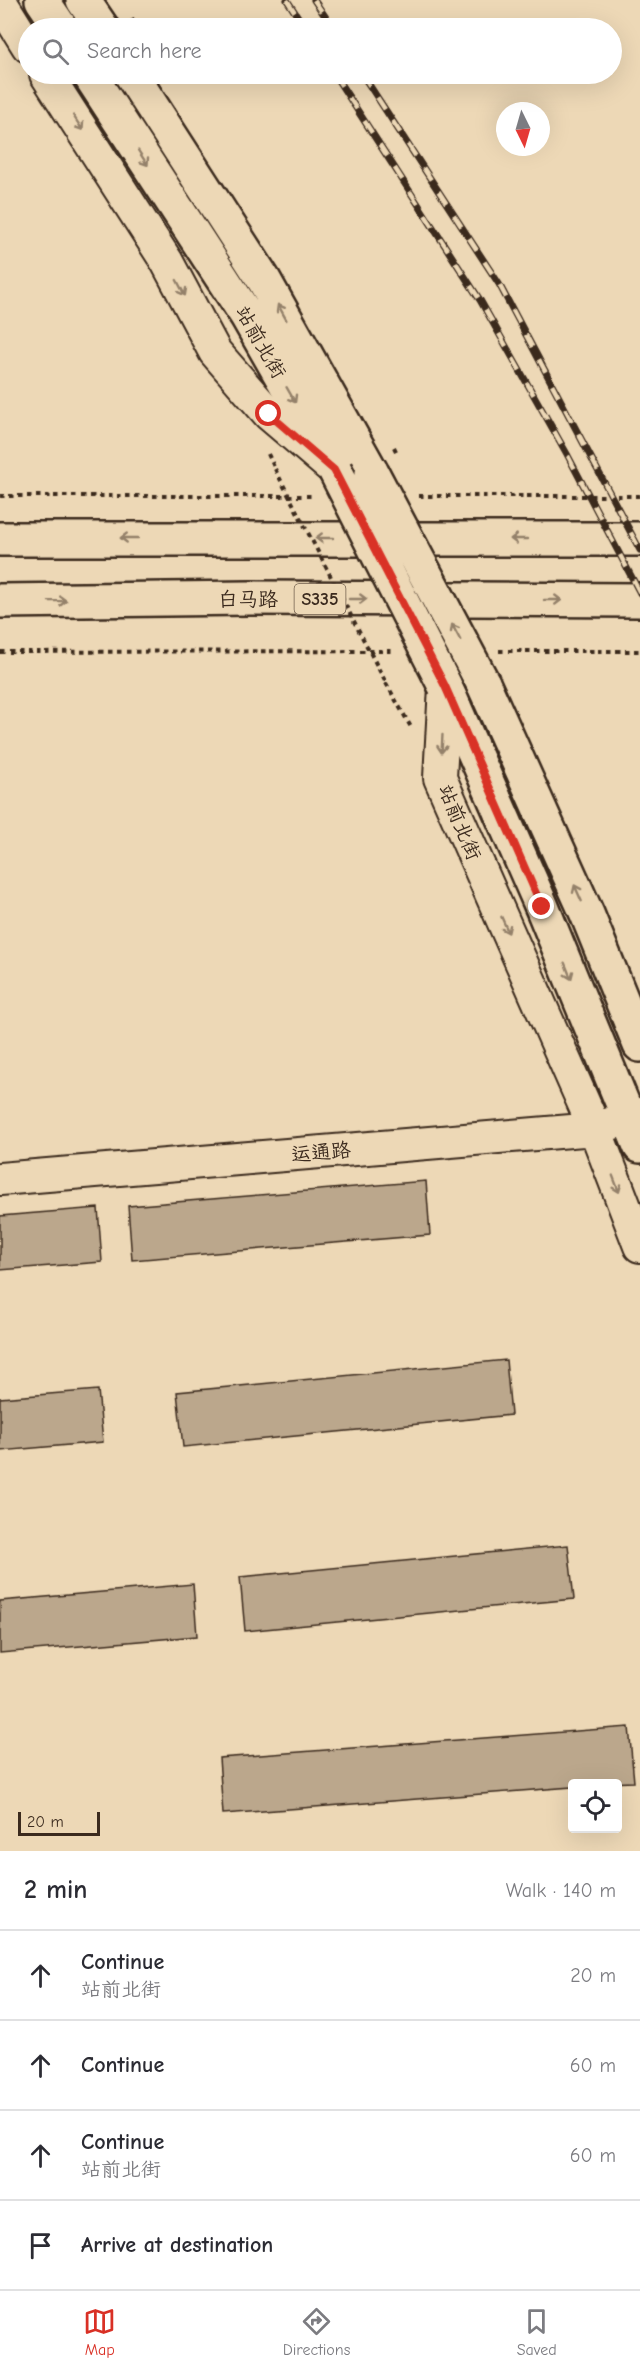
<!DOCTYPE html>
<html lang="en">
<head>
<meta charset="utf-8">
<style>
  :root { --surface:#fff; --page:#f7f7f7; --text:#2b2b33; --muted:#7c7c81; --line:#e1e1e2; --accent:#d93025 }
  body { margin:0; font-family:"Comic Neue","LXGW WenKai TC",sans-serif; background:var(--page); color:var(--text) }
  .controls { position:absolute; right:18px; bottom:18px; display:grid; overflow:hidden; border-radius:6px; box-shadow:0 6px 24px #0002 }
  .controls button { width:54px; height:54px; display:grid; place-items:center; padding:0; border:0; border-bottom:2px solid var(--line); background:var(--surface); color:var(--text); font:30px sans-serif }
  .compass { position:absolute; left:496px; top:102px; width:54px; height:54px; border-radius:50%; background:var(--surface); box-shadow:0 6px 24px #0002; rotate:175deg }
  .scale { position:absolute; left:18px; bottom:15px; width:82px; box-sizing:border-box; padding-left:6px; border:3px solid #3b2a1e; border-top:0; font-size:16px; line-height:21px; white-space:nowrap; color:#3b2a1e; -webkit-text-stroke:4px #edd8b6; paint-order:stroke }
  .stop { position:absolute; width:18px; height:18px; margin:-14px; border:4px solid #d93025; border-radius:50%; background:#fff }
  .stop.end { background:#d93025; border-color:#fff; box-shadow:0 2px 6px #0008 }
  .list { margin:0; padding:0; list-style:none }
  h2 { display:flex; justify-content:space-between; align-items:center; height:78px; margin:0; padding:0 24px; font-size:26px }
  h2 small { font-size:20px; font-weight:400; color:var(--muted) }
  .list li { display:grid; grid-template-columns:39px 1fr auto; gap:18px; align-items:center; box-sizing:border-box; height:90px; padding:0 24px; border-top:2px solid var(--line) }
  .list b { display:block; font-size:22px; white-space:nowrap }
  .list p { margin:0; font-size:20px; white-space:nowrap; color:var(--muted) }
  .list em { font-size:20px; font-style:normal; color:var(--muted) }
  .icon { flex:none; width:33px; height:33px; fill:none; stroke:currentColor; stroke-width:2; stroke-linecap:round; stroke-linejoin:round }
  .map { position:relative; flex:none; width:640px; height:1851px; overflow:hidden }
  .search { position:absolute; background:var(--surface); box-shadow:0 6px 24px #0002; left:18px; right:18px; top:18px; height:66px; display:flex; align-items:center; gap:15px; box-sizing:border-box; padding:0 21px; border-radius:33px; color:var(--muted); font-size:22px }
  .sheet { height:438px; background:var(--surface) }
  nav { display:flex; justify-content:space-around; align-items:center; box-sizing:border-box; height:84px; border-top:2px solid var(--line); background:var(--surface); font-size:16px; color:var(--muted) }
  nav a { display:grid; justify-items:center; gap:3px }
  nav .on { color:var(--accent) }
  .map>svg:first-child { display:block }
  .building { fill:#bba78c; stroke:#3b2a1e; stroke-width:1.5 }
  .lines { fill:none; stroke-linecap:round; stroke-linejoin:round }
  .minor-casing { stroke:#3b2a1e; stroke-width:36 }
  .major-casing { stroke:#3b2a1e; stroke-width:38 }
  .path { stroke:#3b2a1e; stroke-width:4; stroke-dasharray:4.5 4.5; stroke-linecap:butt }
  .minor { stroke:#edd8b6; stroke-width:32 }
  .major { stroke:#edd8b6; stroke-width:33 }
  .rail-casing { stroke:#3b2a1e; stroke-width:7 }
  .rail { stroke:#edd8b6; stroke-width:4.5; stroke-dasharray:14; stroke-linecap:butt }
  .major-bridge-casing { stroke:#3b2a1e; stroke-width:38; stroke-linecap:butt }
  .path-bridge { stroke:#3b2a1e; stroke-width:4; stroke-dasharray:4.5 4.5; stroke-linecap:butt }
  .major-bridge { stroke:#edd8b6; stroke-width:33 }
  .oneway { stroke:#94816a }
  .route { stroke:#d93025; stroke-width:8 }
  .labels { text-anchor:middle; stroke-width:4.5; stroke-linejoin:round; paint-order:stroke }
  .shield { fill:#edd8b6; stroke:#705e4c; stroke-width:1.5 }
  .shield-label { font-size:18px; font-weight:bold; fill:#3b2a1e }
  .street-label { font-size:20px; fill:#3b2a1e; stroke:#edd8b6 }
</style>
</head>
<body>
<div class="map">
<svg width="640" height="1851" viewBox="0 0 640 1851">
  <rect width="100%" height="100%" fill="#edd8b6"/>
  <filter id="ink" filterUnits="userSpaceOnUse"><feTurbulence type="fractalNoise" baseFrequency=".0167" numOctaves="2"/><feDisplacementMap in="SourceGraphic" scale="12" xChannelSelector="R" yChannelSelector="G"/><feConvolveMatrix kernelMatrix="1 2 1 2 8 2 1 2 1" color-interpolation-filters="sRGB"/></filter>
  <g filter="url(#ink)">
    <path class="building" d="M426 1181 430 1235 132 1260 128 1206Z
      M98 1208 102 1262 0 1270V1216Z
      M506 1360 511 1415 183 1447 177 1392Z
      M98 1390 103 1442 0 1451V1398Z
      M568 1545 574 1599 245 1631 240 1577Z
      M193 1584 197 1636 0 1653V1601Z
      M629 1727 634 1782 572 1784V1787L223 1814 219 1758Z"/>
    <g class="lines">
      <g class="minor-casing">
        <path id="minor" d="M0 1 28 46
          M46 74 167 262 215 352 269 414 330 466
          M445 686 440 778 595 1129 640 1246
          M0 1179 595 1129 640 1114"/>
      </g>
      <g class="major-casing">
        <path id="major" d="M42 0 61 28
          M83 0 102 28
          M89 74 247 316 335 470
          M131 74 264 280 372 473
          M0 539H640
          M0 601 250 598 640 600
          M483 683 587 914 640 1045
          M445 686 542 907 640 1146"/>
      </g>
      <path class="path" d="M132 19 138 28
        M268 454 275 469
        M0 496H315
        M419 496H640
        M499 651H640
        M0 652 395 651
        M386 683 412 729"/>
      <use href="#minor" class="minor"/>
      <use href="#major" class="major"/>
      <g class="rail-casing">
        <path id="rail" d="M287 0 305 28
          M314 0 333 28
          M334 74 480 300 567 454 640 593
          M362 74 499 284 640 550"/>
      </g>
      <use href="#rail" class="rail"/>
      <g class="major-bridge-casing">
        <path id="major-bridge" d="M335 470 445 686
          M372 473 483 683"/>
      </g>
      <path class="path-bridge" d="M394 447 398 455
        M275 469 386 683"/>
      <use href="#major-bridge" class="major-bridge"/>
    </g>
    <defs><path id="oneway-shaft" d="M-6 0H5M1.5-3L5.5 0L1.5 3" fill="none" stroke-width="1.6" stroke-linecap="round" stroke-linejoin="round" transform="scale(1.5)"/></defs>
    <g class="oneway">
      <use href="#oneway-shaft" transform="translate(78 123) rotate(57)"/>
      <use href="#oneway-shaft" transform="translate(143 158) rotate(57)"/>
      <use href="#oneway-shaft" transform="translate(181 288) rotate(62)"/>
      <use href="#oneway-shaft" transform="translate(282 312) rotate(-119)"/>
      <use href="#oneway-shaft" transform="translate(291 395) rotate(60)"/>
      <use href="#oneway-shaft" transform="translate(129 538) rotate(180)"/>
      <use href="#oneway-shaft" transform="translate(324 538) rotate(-180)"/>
      <use href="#oneway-shaft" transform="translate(519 539) rotate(-180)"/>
      <use href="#oneway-shaft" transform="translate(358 599)"/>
      <use href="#oneway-shaft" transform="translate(553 600)"/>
      <use href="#oneway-shaft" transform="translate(58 601) rotate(-1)"/>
      <use href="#oneway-shaft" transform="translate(456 632) rotate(-118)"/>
      <use href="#oneway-shaft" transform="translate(442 744) rotate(93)"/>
      <use href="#oneway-shaft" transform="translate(578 893) rotate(-114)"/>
      <use href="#oneway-shaft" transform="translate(505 925) rotate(66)"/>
      <use href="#oneway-shaft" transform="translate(568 971) rotate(68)"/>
      <use href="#oneway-shaft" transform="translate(616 1184) rotate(69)"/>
    </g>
  </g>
  <g class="lines" filter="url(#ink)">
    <path class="route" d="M269 414 334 470 445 686 542 907"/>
  </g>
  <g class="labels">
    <rect class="shield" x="294.5" y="584" width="51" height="30" rx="4.5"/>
    <g class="shield-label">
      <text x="320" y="605">S335</text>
    </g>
    <g class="street-label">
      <text transform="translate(261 342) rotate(60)" y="7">站前北街</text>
      <text x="248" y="606">白马路</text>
      <text transform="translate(460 822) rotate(67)" y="7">站前北街</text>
      <text transform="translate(321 1152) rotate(-5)" y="7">运通路</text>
    </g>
  </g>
</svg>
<div class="controls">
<button><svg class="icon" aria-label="locate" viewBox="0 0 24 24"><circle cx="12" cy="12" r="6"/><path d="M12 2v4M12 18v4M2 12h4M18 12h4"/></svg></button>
</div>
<svg class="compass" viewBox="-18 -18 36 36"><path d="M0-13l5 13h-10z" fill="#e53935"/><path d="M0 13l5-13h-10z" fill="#7c7c81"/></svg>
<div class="scale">20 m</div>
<div class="stop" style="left:269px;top:414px"></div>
<div class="stop end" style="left:542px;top:907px"></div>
<div class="search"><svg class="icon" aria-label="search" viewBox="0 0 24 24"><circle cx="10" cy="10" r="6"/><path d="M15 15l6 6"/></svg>Search here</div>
</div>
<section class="sheet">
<h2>2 min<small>Walk · 140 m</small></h2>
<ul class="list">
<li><svg class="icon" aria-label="ahead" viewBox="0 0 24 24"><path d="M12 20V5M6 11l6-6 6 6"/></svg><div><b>Continue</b><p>站前北街</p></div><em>20 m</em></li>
<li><svg class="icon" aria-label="ahead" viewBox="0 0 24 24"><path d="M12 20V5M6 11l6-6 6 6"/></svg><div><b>Continue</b></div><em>60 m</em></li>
<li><svg class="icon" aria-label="ahead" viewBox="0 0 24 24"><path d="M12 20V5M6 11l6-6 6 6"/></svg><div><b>Continue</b><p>站前北街</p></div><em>60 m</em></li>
<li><svg class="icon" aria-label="arrive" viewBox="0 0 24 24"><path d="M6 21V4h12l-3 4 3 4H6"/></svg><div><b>Arrive at destination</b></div></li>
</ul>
</section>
<nav>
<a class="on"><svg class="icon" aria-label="map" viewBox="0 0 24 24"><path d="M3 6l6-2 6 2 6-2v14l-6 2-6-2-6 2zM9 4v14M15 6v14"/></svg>Map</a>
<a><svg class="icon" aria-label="directions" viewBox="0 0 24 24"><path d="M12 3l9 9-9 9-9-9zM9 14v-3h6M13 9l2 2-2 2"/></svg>Directions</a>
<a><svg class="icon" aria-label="saved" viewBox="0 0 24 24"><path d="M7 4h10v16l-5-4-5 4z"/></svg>Saved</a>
</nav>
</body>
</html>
